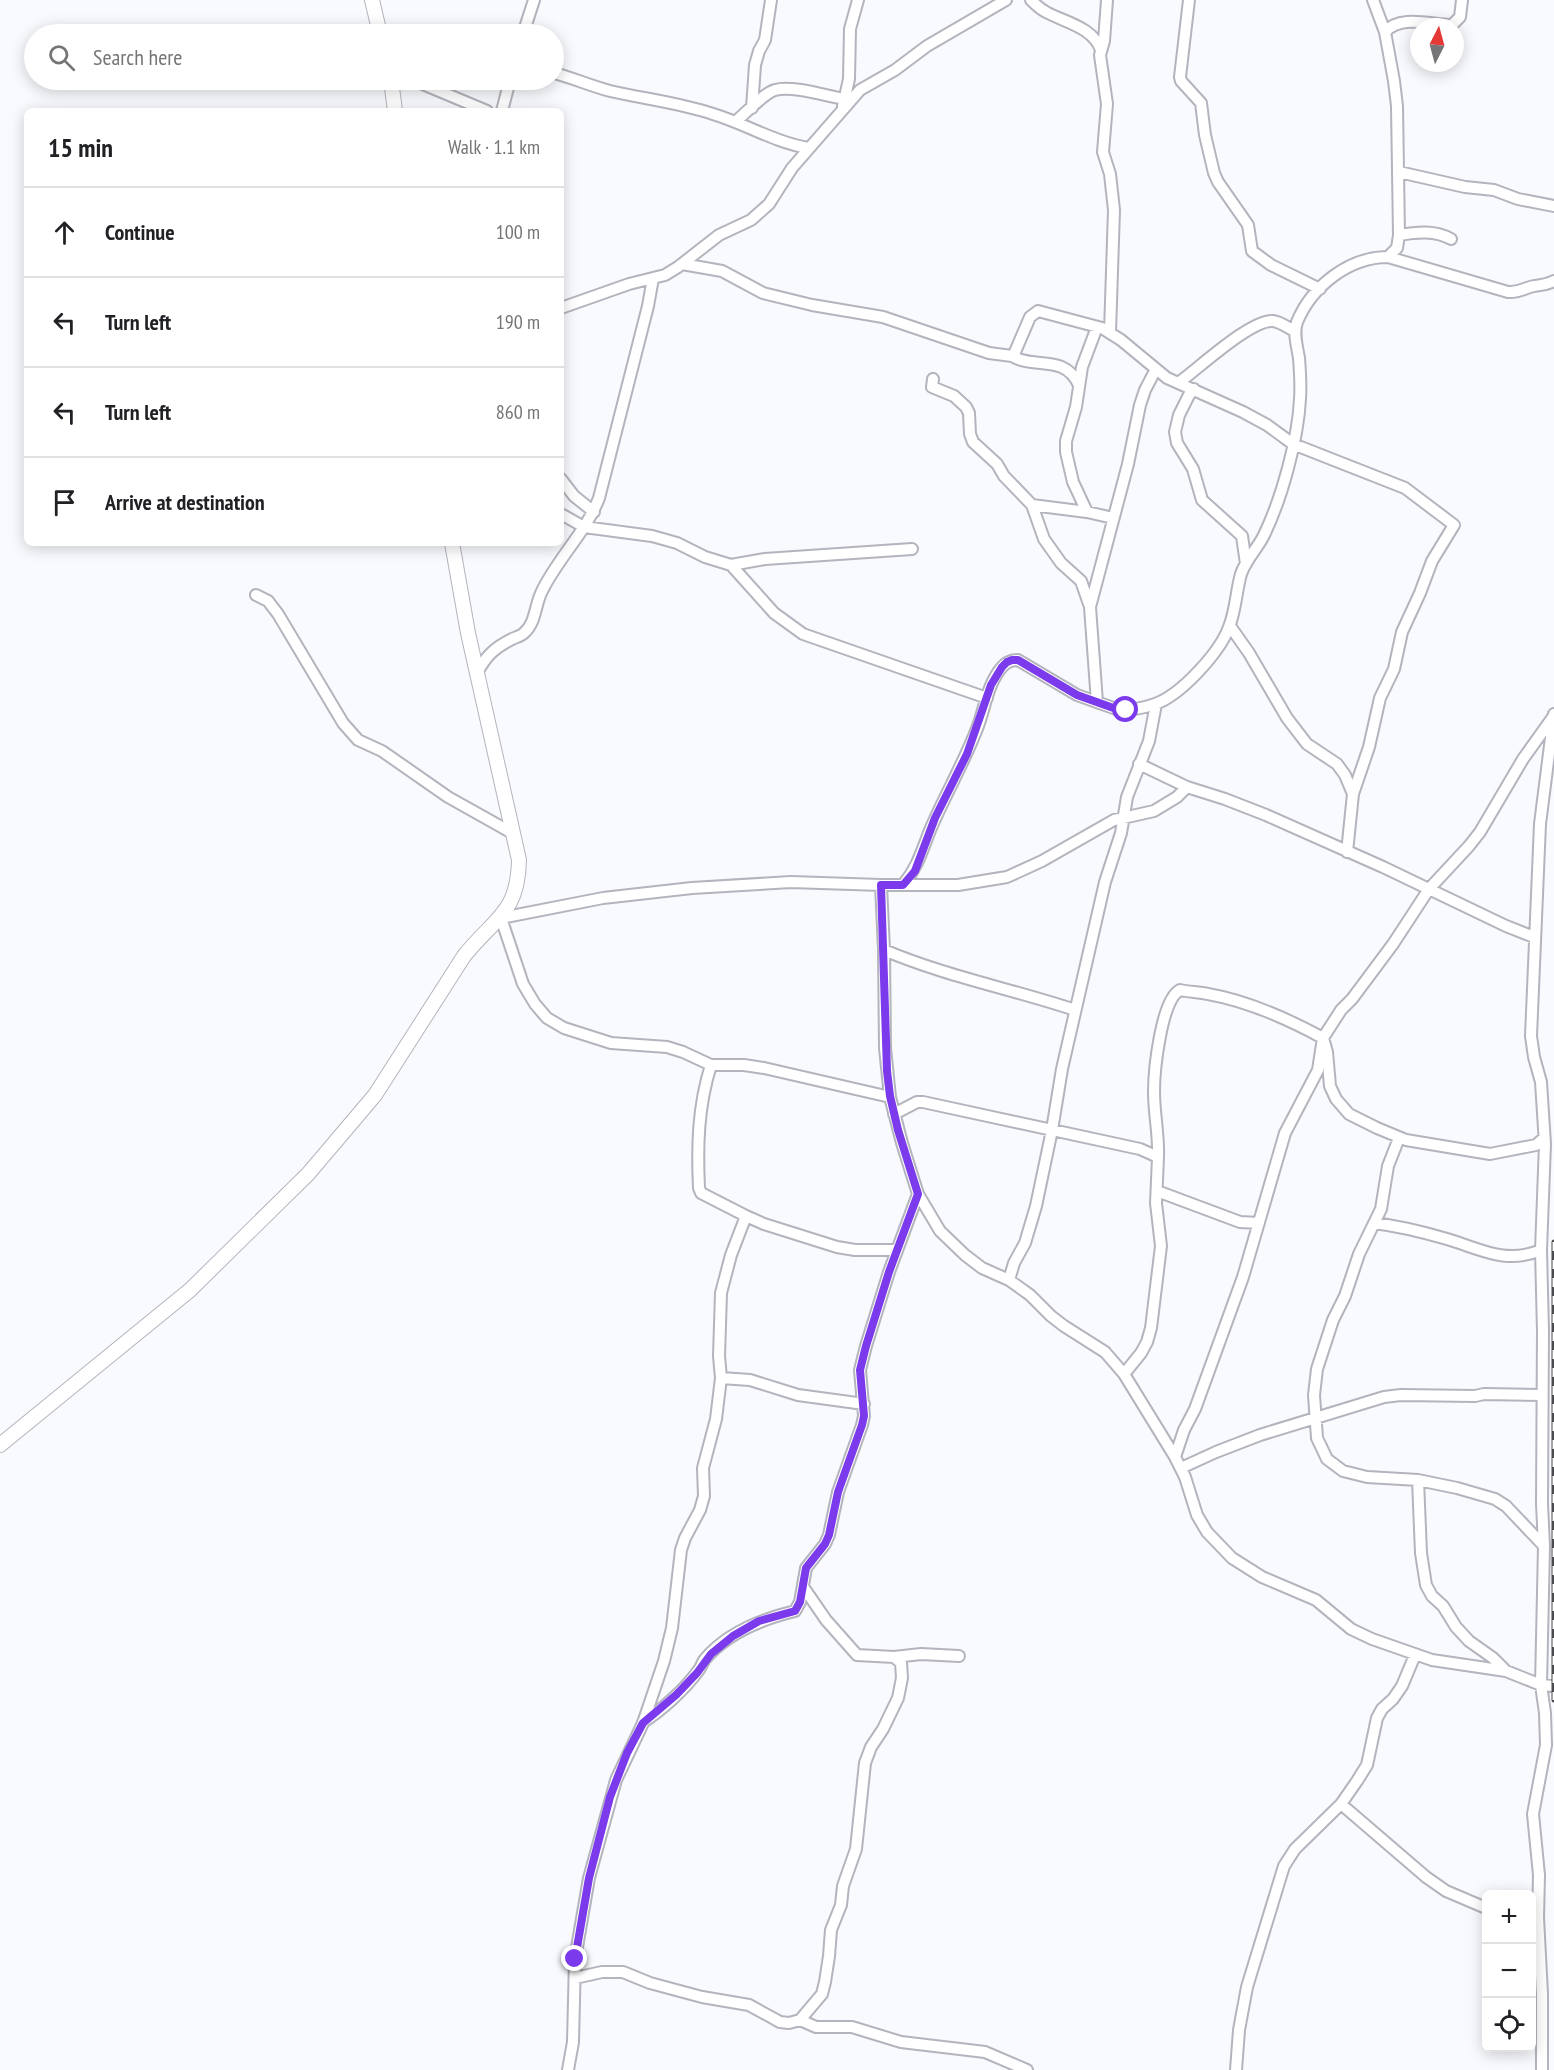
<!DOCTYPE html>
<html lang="en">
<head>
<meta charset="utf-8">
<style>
  :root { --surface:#fff; --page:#f2f2f2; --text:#202124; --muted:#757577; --line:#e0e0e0 }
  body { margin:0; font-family:"PT Sans Narrow",sans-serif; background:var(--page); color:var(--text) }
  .controls { position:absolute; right:18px; bottom:18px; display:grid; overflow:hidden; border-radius:9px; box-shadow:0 3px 15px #0003 }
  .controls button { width:54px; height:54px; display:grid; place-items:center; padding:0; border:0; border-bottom:2px solid var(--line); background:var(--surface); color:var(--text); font:30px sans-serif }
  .compass { position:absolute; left:1410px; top:18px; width:54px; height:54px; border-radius:50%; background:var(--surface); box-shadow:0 3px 15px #0003; rotate:6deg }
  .stop { position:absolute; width:18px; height:18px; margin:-14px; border:4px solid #7c3aed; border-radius:50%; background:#fff }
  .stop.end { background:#7c3aed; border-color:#fff; box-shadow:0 2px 6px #0008 }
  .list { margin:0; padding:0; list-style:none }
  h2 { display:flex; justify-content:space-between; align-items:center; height:78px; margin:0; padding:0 24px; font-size:26px }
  h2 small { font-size:20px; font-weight:400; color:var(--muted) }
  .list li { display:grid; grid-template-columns:39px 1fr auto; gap:18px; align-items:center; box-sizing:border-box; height:90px; padding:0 24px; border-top:2px solid var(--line) }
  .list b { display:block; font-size:22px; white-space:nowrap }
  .list em { font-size:20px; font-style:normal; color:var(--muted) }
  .icon { flex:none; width:33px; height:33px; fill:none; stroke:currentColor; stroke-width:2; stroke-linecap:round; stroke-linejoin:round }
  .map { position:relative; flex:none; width:1554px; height:2070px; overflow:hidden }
  .search { position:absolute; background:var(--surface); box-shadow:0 3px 15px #0003; left:24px; top:24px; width:540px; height:66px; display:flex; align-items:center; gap:15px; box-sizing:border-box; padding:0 21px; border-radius:33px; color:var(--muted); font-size:22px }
  .panel { position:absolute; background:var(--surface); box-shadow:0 3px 15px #0003; left:24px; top:108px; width:540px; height:438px; border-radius:9px }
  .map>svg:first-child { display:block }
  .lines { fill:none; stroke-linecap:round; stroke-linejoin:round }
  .minor-casing { stroke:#b3b4bd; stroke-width:14 }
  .tertiary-casing { stroke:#b3b4bd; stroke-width:16 }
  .minor { stroke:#fff; stroke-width:10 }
  .tertiary { stroke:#fff; stroke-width:14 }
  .rail-casing { stroke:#4a4b4e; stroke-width:5 }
  .rail { stroke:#fff; stroke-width:3; stroke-dasharray:9; stroke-linecap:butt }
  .route { stroke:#7c3aed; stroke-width:8 }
</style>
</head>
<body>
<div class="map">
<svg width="1554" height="2070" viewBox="0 0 1554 2070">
  <rect width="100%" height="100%" fill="#f9fafe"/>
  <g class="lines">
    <g class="minor-casing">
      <path id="minor" d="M1031 0C1035 4 1040 9 1046 12 1064 22 1093 27 1101 50
        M1107 0 1104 41 1100 55 1107 104 1103 152 1110 174 1114 210 1110 332
        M1189 0 1180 77 1181 81 1201 103 1205 135 1214 173 1218 182 1248 225 1252 251 1271 265 1320 289
        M1385 32C1400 14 1432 25 1452 25L1460 17 1462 0
        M523 34 534 0
        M554 73C573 78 591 86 610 91 645 99 680 103 713 114 746 124 774 142 808 148
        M413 80 487 111
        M843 106 849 79 850 29 858 0
        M752 108 755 65 759 51 765 40 771 0
        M502 111 510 80
        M735 122C745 114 764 93 775 90 792 85 826 96 844 99
        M1399 172 1465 187 1494 190 1518 199 1554 206
        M1399 235C1417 232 1435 230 1451 239
        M1388 257 1508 292C1519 293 1524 288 1534 286 1542 285 1546 285 1554 281
        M682 264 722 271 763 293 812 305 883 317 989 353 1012 356 1015 352 1030 317 1038 311 1102 328 1121 340 1167 378 1243 412 1267 425 1293 444 1405 488 1454 525 1432 561 1420 593 1402 632 1394 669 1380 698 1369 747 1353 794 1347 852
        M561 308 629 284 665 275 678 267 719 235 751 220 769 204 792 168 860 90 895 70 927 46 1006 0
        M1012 356C1035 370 1064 353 1079 385
        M933 379 932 387 954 396 966 407 969 413 970 434 973 442 997 464 1004 476 1032 505 1044 539 1061 563 1081 581 1089 604
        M1178 383C1198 369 1251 319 1273 321 1281 322 1288 328 1295 331
        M1194 389 1189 395 1179 415 1175 432 1177 443 1193 469 1202 500 1242 536 1246 564
        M561 479 574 496 594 512
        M1032 505 1087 512 1113 518
        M1087 512 1073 482 1066 452V441L1076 407 1082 367 1097 327
        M561 514 584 527 652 536 677 543 705 557 731 565 765 559 912 549
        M731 565 774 613 803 634 987 698
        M256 595 268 601 278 614 343 723 358 740 382 751 448 797 514 834
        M1230 626 1249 653 1287 718 1307 744 1337 764 1345 775 1353 794
        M477 673C486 656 494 648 512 639 516 637 521 636 524 633 536 623 535 604 542 591 558 558 586 532 599 498L648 306 653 278
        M1097 702 1090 607 1128 464 1140 405 1145 390 1156 369
        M1139 764 1187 787 1225 799 1266 815 1383 867 1506 926 1534 937
        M881 885H958L1007 877 1042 861 1114 820 1154 811 1177 797 1187 787
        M903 885C921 863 923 844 935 819 949 788 966 758 978 726 985 707 988 683 1002 667 1007 661 1012 660 1018 660L1077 695 1119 710C1130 710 1144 708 1155 704 1181 695 1220 652 1229 627 1236 610 1236 591 1241 574 1246 559 1258 548 1264 535 1282 498 1298 439 1300 399 1301 386 1300 371 1299 358 1297 346 1293 333 1297 322 1312 286 1349 257 1388 257L1397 248 1399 235 1397 106 1394 81 1385 32 1373 0
        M884 950C945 976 1012 989 1075 1010
        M711 1065C698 1106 697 1146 699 1188L701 1193 746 1216 731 1255 721 1293 719 1356 721 1378
        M890 1097 764 1068 744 1065H711L683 1052 667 1047 611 1043 564 1028 547 1018 535 1004 523 984 501 918 603 898 692 888 791 882 881 885 884 950 885 1048 890 1097 902 1143 918 1194 940 1231 965 1255 982 1268 1009 1280 1030 1295 1051 1316 1064 1326 1105 1352 1124 1374 1175 1457 1185 1477 1197 1515 1207 1532 1232 1558 1262 1577 1316 1600 1351 1629 1372 1639 1432 1660 1506 1671 1541 1685 1554 1686
        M894 1114 917 1102H923L1140 1149 1158 1157 1156 1203 1161 1246 1151 1328 1147 1342 1141 1353 1124 1374
        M1399 1138 1388 1166 1381 1209 1359 1254 1345 1296 1333 1320 1317 1369 1314 1395 1317 1438 1327 1459 1343 1471 1367 1477 1418 1480 1457 1488 1495 1499 1506 1506 1544 1546
        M1158 1157C1159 1135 1154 1114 1154 1092 1154 1071 1161 1000 1180 990 1189 992 1199 992 1208 994 1248 1001 1288 1019 1323 1038L1327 1052 1330 1086 1336 1099 1349 1114 1377 1128 1406 1140 1490 1154 1536 1145 1544 1138
        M1157 1191 1240 1222 1259 1223
        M746 1216 764 1224 837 1247 855 1250H897
        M1374 1223C1399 1226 1423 1232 1447 1239 1481 1249 1505 1265 1541 1250
        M1009 1280 1014 1263 1025 1243 1036 1206 1052 1130 1062 1069 1105 882 1121 833 1127 797 1149 741 1156 704
        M1175 1457 1184 1430 1195 1409 1243 1277 1285 1133 1318 1070 1323 1038 1341 1010 1352 999 1393 944 1429 889 1469 846 1480 832 1523 759 1553 717
        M1181 1468 1216 1452 1260 1435 1384 1397 1401 1395 1475 1396 1484 1394 1542 1395
        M1418 1480 1421 1553 1426 1585 1432 1596 1443 1606 1456 1627 1469 1641 1493 1658 1506 1671
        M804 1588 826 1620 857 1655 894 1657 921 1654 959 1656
        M643 1722C662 1710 685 1689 698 1671 701 1668 702 1663 705 1659 728 1632 762 1619 795 1611L800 1602 806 1568 825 1544 829 1535 838 1492 862 1425 864 1416 860 1370 866 1346 889 1272 918 1194
        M1341 1804 1426 1877 1446 1891 1486 1908
        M575 1978 602 1972H623L650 1983 702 1997 749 2005 780 2022 789 2023 800 2020 822 1994 825 1982 829 1956 831 1930 841 1905 843 1886 856 1849 865 1763 871 1747 883 1729 898 1698 902 1678 901 1663 894 1657
        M800 2020 816 2027H852L901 2042 985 2052 1027 2070
        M568 2070 573 2042 575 1959 589 1878 616 1780 643 1723 664 1661 672 1628 681 1550 685 1538 700 1510 704 1496 703 1468 716 1419 721 1378 750 1380 798 1395 864 1404
        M1236 2070 1239 2030 1247 1987 1284 1866 1295 1849 1341 1804 1357 1781 1367 1765 1377 1718 1382 1709 1393 1699 1402 1686 1415 1655
        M1542 2070V1994L1538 1918 1539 1875 1533 1814 1546 1745 1545 1713 1541 1685 1544 1546 1542 1504 1543 1331 1541 1250 1545 1144 1541 1082 1534 1057 1531 1036 1540 824 1554 714"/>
    </g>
    <g class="tertiary-casing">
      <path id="tertiary" d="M372 0 380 34
        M391 80 395 111
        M0 1445 190 1290 308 1174 375 1095 464 956C494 918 518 914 519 860L468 633 452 543"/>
    </g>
    <use href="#minor" class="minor"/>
    <use href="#tertiary" class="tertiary"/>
    <g class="rail-casing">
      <path id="rail" d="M1554 1242V1700"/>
    </g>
    <use href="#rail" class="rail"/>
  </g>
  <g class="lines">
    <path class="route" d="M575 1959 589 1878 610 1797 627 1753 643 1723 676 1695 697 1673 711 1654 733 1636 759 1621 795 1611 800 1602 806 1568 825 1544 829 1535 838 1492 862 1425 864 1416 860 1370 866 1346 889 1272 918 1194 898 1130 890 1096 887 1071 881 885H903L915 871 935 818 967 754 991 685 1002 667 1007 662 1012 660H1018L1077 695 1119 710H1126"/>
  </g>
</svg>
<div class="controls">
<button>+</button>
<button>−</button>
<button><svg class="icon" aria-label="locate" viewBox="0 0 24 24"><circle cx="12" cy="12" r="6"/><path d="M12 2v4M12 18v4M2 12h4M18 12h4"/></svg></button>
</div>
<svg class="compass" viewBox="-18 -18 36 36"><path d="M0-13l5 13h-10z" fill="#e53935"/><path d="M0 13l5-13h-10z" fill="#757577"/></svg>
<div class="stop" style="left:1126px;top:710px"></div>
<div class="stop end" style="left:575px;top:1959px"></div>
<div class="search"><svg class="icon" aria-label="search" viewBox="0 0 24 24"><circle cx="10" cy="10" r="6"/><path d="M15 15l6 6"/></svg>Search here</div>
<section class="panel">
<h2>15 min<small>Walk · 1.1 km</small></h2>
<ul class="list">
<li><svg class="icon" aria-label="ahead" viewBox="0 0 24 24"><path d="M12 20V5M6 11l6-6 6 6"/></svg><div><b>Continue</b></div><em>100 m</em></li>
<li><svg class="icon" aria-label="left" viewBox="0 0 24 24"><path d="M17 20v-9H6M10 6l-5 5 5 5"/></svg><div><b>Turn left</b></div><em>190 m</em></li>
<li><svg class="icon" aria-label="left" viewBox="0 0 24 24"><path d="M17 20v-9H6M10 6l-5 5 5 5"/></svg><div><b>Turn left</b></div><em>860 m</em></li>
<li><svg class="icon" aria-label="arrive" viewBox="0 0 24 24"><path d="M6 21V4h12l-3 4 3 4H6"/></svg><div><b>Arrive at destination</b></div></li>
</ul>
</section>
</div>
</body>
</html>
